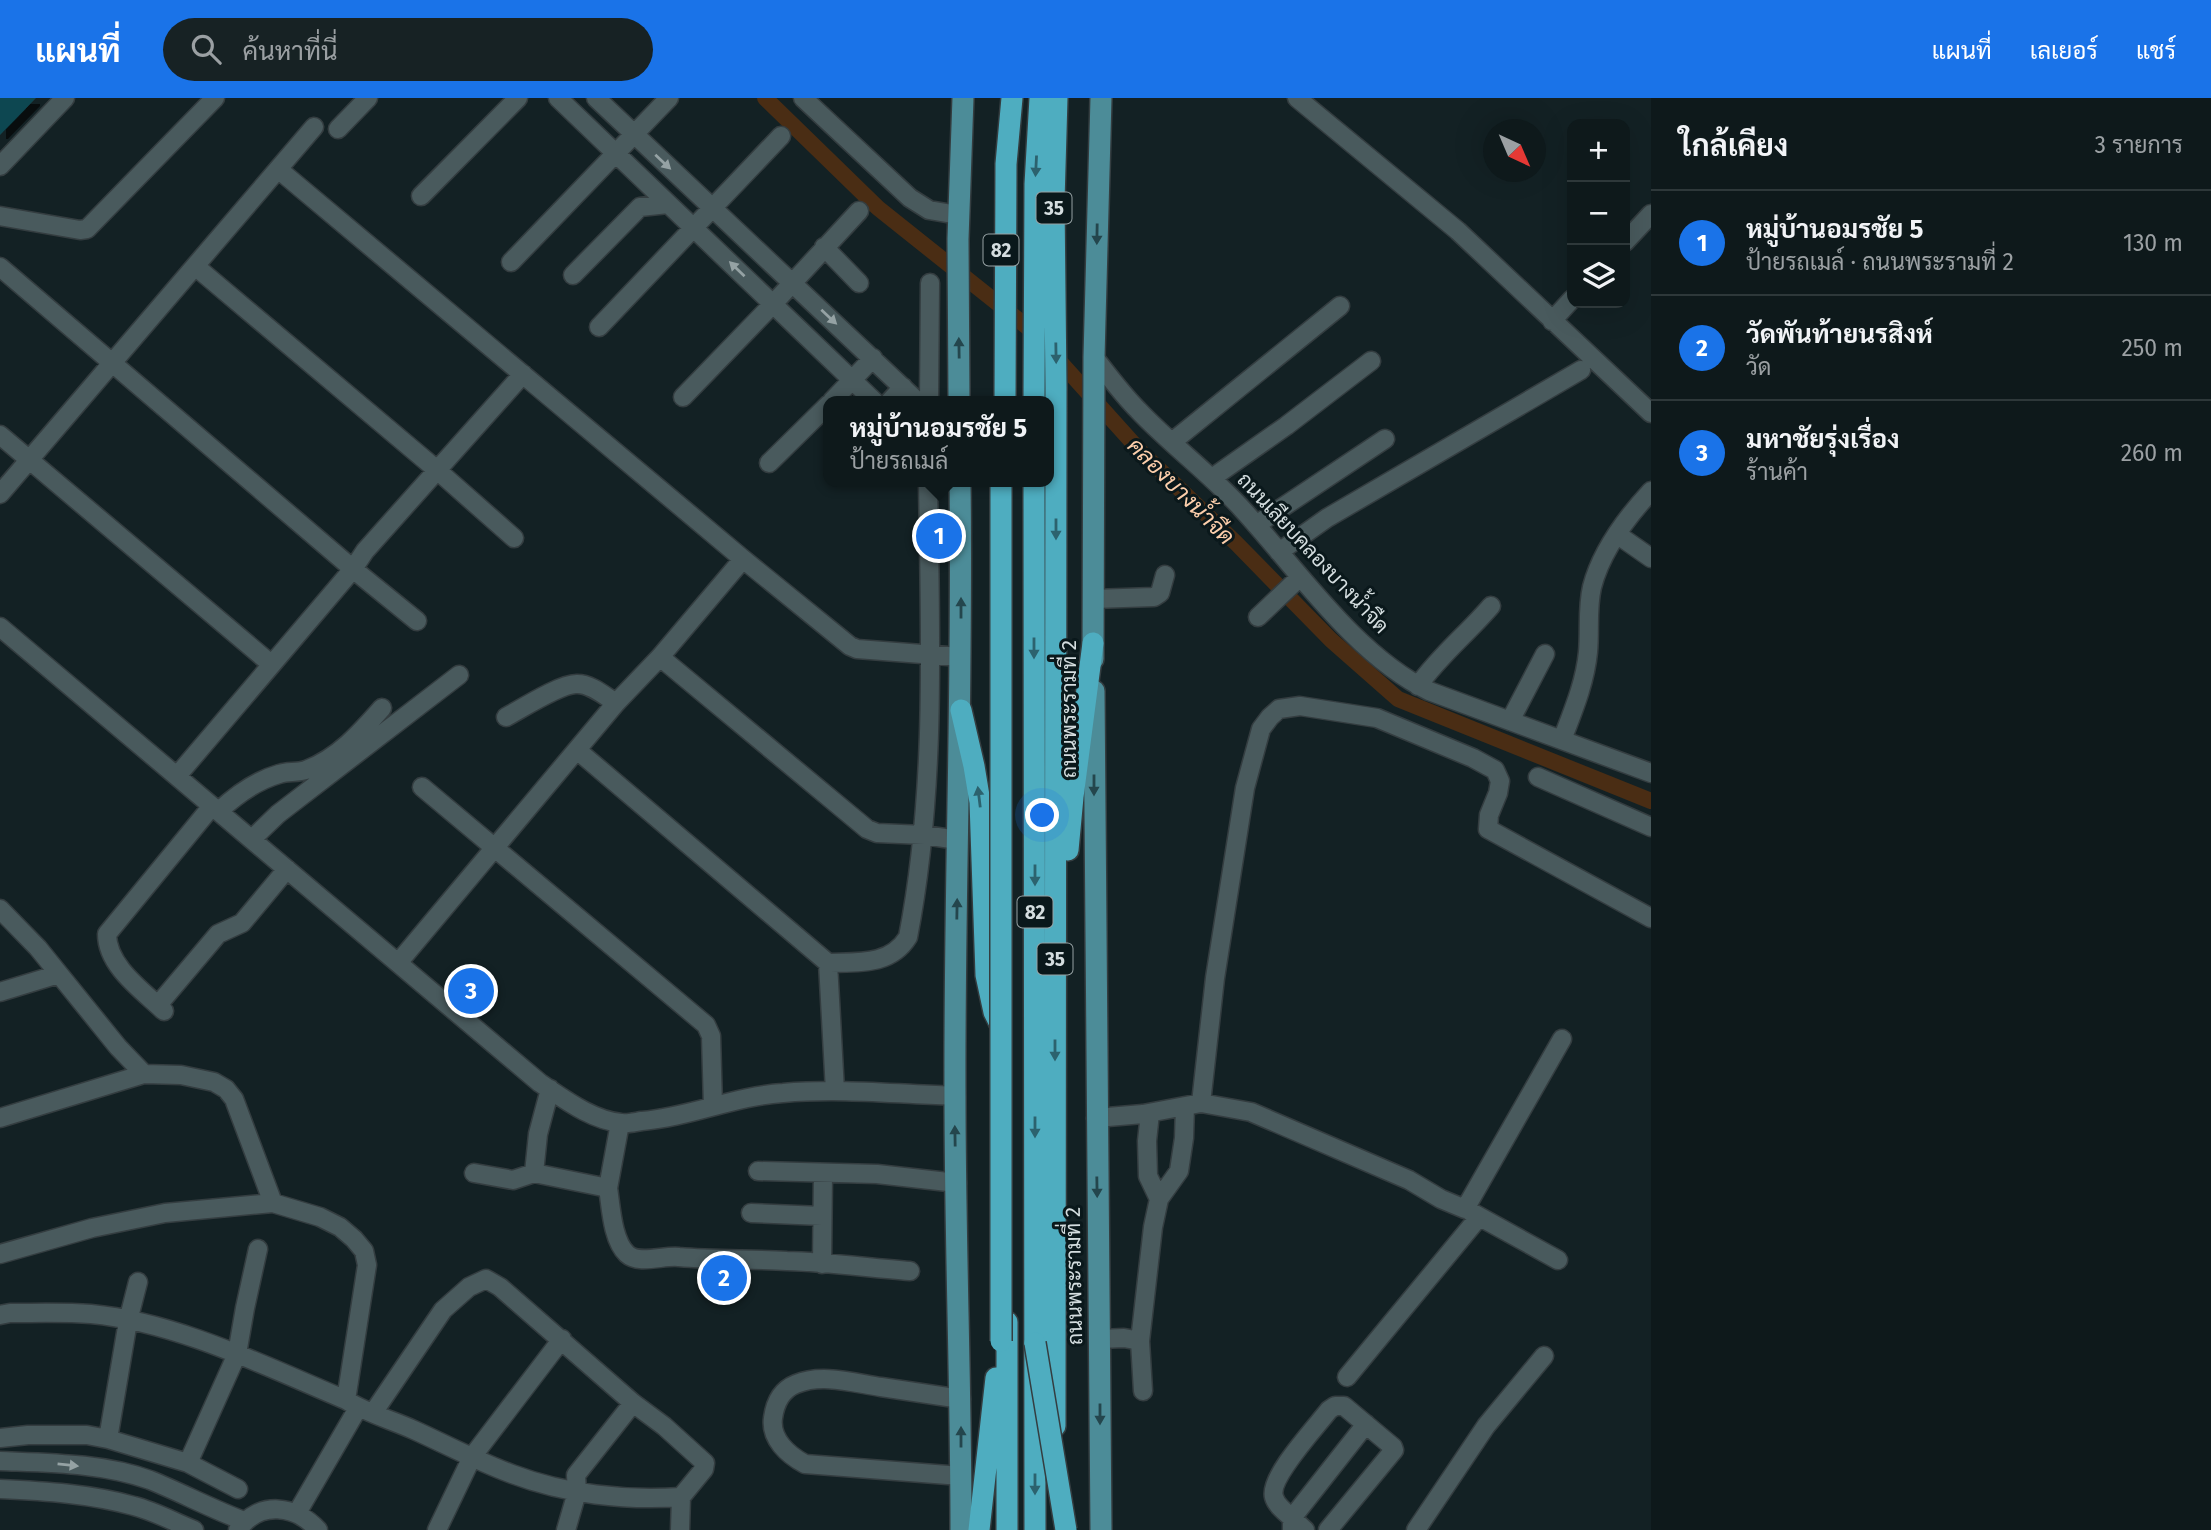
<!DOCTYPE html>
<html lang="th">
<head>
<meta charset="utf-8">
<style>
  :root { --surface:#0e191b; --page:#172224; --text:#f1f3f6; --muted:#9ba0a3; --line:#2e383a; --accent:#1a73e8 }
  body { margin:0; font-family:"Fira Sans",Sarabun,sans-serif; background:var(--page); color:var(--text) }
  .controls { position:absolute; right:21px; top:21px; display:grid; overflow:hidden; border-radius:14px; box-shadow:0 7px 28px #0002 }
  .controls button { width:63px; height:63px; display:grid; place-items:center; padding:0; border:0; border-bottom:2px solid var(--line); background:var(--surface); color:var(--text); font:35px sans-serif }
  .compass { position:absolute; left:1483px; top:21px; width:63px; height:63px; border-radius:50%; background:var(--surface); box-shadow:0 7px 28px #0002; rotate:136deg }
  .you { position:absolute; left:1043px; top:718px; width:24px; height:24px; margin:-18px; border:5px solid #fff; border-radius:50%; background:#1a73e8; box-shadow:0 0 0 10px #1a73e833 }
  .badge { display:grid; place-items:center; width:46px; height:46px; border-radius:50%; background:var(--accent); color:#fff; font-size:23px; font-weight:700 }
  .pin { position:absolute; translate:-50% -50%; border:4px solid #fff; box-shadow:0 2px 7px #0006 }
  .popup { position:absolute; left:823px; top:298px; width:231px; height:91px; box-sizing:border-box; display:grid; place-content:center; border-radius:14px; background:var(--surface); filter:drop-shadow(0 2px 5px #0005); font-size:23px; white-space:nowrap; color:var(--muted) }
  .popup b { font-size:26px; color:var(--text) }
  .popup::after { content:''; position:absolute; left:50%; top:100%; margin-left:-14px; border:14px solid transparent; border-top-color:var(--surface) }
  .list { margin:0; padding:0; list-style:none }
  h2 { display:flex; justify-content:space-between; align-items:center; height:91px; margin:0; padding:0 28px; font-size:30px }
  h2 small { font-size:23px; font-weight:400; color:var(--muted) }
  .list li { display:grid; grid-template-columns:46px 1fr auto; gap:21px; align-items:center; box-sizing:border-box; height:105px; padding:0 28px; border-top:2px solid var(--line) }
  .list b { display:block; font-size:26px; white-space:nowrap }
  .list p { margin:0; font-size:23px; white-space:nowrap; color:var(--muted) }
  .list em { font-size:23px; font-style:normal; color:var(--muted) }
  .icon { flex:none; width:38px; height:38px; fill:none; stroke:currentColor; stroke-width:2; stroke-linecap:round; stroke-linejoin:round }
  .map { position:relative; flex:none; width:1651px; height:1432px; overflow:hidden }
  header { display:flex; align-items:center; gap:42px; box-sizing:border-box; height:98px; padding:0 35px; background:var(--accent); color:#fff }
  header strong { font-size:33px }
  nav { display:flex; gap:38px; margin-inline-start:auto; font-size:24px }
  .search { width:490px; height:63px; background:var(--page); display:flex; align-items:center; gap:18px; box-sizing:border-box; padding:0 24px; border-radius:38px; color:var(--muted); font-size:26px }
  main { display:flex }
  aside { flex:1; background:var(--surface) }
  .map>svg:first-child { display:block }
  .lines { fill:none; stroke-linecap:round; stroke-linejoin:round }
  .canal { stroke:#4a2d14; stroke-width:16 }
  .building { fill:#104751; filter:url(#shadow) }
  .minor-casing { stroke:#343d40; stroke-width:21 }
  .major-casing { stroke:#343d40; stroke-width:24 }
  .highway-casing { stroke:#343d40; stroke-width:24 }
  .minor { stroke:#495a5d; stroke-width:18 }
  .major { stroke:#4c8c98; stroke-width:21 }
  .highway { stroke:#4eadc0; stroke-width:21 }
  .highway-bridge-casing { stroke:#343d40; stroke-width:24; stroke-linecap:butt }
  .highway-bridge { stroke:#4eadc0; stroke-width:21 }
  .oneway { fill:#95a2a4 }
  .oneway2 { fill:#2c626e }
  .oneway3 { fill:#24464d }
  .labels { text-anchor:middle; stroke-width:6; stroke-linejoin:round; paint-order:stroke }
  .shield { fill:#0a181b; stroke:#97a2a4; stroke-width:2 }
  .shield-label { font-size:19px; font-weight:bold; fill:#d4dddf }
  .street-label { font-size:21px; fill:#d4dddf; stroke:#0a181b }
  .water-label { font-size:23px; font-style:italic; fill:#fcceab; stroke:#0a181b }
</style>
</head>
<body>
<header>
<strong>แผนที่</strong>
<div class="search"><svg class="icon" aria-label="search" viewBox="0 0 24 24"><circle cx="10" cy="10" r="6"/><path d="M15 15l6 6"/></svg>ค้นหาที่นี่</div>
<nav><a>แผนที่</a><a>เลเยอร์</a><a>แชร์</a></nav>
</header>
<main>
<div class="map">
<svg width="1651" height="1432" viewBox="0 0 1651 1432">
  <defs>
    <filter id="shadow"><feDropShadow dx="6" dy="6" stdDeviation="0" flood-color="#0009"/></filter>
  </defs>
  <rect width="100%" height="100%" fill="#132124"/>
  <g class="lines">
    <path class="canal" d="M765 0 878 110 1031 232 1038 240
      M1053 256 1141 354 1236 445 1331 542 1398 601 1651 703"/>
  </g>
  <path class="building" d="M0 0H36L0 37Z"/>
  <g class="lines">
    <g class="minor-casing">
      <path id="minor" d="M558 0 874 303
        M596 0 917 303
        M803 0 910 100 929 112 958 117
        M1297 0 1458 133 1651 315
        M338 31 368 0
        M0 68 65 0
        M278 71 743 461 850 548 857 551 961 559
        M421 98 518 0
        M0 118 80 132 87 131 215 0
        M1625 144 1651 116
        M824 149 859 185
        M511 164 669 0
        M195 168 437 372 514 440
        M0 169 353 471 417 523
        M573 177 640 109 668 106
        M1552 223 1572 201
        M599 229 781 38
        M1094 259C1108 277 1122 296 1138 312 1171 347 1211 376 1243 412 1298 472 1355 557 1429 593L1651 675
        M683 299 773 206 859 113
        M832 303 873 260
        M890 303 903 289
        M929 303 930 185
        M0 337 271 566
        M1172 344 1340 208
        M769 365 829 306
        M1212 380 1286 328 1371 263
        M0 396 314 29
        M1256 427 1385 341
        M1618 437 1651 460
        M1279 454 1327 420 1581 272
        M1093 501 1154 499 1160 495 1165 477
        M1258 519 1299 480
        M0 529 540 985C563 1000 591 1022 621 1025 627 1026 635 1024 642 1023 690 1019 735 998 783 995 840 990 898 996 955 998
        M660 559 867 731 877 735 924 737 958 742
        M1418 588C1439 558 1468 535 1491 508
        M506 619C521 611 560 586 576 586 590 585 605 598 616 605
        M1510 623 1545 556
        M1562 642C1573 613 1585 585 1588 554 1590 532 1587 510 1592 489 1601 454 1627 419 1651 393
        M577 652 828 865 835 993
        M177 678 353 471 365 453 523 276
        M1538 679 1651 729
        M422 689 706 927 711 938 713 1008
        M219 713C236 697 255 683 279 676 287 673 297 675 306 672 338 660 360 635 382 610
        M252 741 278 716 459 577
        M0 811 38 850 118 949 144 976
        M398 865 616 605 660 559 743 461
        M828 865C858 864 890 868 908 839 937 690 930 534 928 384
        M0 894 59 876
        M158 907 218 836 242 825 287 771
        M164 913C142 892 107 868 107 836L212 708
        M550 991 538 1036 534 1075 608 1090C611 1108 612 1142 627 1156 639 1167 664 1157 679 1159 715 1162 751 1161 787 1163 828 1164 869 1170 910 1173
        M1201 1005 1215 880 1245 690 1261 631 1270 619 1279 611 1300 608 1377 620 1473 660 1495 672 1500 683 1498 695 1489 717 1488 731 1651 820
        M1150 1015 1147 1043 1148 1078 1159 1101
        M0 1020 144 976 181 977 214 984 226 991 234 1001 273 1105
        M1096 1020 1143 1016 1201 1005 1251 1014 1409 1082 1441 1101 1465 1111 1562 941
        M758 1073 877 1076 957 1085
        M474 1075 513 1082 534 1075
        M608 1090 620 1025
        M1471 1114 1558 1162
        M751 1115 822 1118
        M0 1156 92 1130 165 1115 273 1105 320 1119 340 1129 354 1141 364 1153 367 1167 346 1302
        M822 1166 823 1075
        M0 1217 10 1215C37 1215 65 1214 91 1216 177 1224 267 1269 346 1302 366 1315 392 1322 414 1332 447 1347 479 1364 512 1376 565 1396 625 1403 681 1399
        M1100 1241 1124 1240 1140 1243 1153 1129 1159 1101 1179 1073 1184 1040 1185 1008
        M1140 1243 1143 1293
        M1347 1279 1479 1119
        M373 1315 443 1212 469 1189 486 1181 500 1189 633 1305 664 1328 705 1365 704 1371 681 1399 680 1432
        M0 1340 28 1337H87L108 1341 188 1365 238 1391
        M108 1341 128 1223 138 1184
        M0 1363C49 1365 103 1365 150 1382 182 1395 212 1411 244 1423
        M188 1365 237 1256 245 1210 258 1151
        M961 1378 805 1366C788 1357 770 1341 773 1320 775 1305 781 1292 796 1286 822 1275 854 1285 881 1289 908 1293 934 1297 961 1301
        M0 1391C45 1393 91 1396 134 1408 154 1413 174 1424 194 1432
        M297 1415 358 1310
        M238 1432C259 1402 296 1407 318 1432
        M437 1432 472 1359 562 1241
        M566 1432 577 1394 576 1377 633 1305
        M1292 1432V1420C1286 1415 1276 1407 1274 1399 1268 1380 1316 1329 1329 1312L1335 1308H1344L1393 1349 1394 1352 1328 1432
        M1305 1432 1292 1420 1366 1326
        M1416 1432 1486 1328 1544 1258"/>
    </g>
    <g class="major-casing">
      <path id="major" d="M959 303 958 141 963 0
        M960 384C963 589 954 793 955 998 955 1143 961 1287 961 1432
        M1093 561 1094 259 1101 0
        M1094 593 1101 1432"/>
    </g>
    <g class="highway-casing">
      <path id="highway" d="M1005 303 1006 66 1012 0
        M1034 303 1035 86 1040 0
        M1034 384 1035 1432
        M961 612 974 668 980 704 986 877 994 914 999 924
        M1068 752 1073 699 1093 545
        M1055 1328 1056 289 1054 103 1057 0
        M979 1432 996 1280
        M1007 1432V1224"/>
    </g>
    <use href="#minor" class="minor"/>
    <use href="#major" class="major"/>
    <use href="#highway" class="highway"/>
    <g class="highway-bridge-casing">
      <path id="highway-bridge" d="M1001 1243V384
        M1035 1245 1066 1432"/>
    </g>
    <use href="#highway-bridge" class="highway-bridge"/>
  </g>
  <defs><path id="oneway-solid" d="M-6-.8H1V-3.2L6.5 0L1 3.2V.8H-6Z" transform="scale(1.75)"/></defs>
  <g class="oneway">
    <use href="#oneway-solid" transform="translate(663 64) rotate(43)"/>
    <use href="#oneway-solid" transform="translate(737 171) rotate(-136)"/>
    <use href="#oneway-solid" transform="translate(829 219) rotate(43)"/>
    <use href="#oneway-solid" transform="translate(68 1367) rotate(6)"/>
  </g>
  <g class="oneway2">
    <use href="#oneway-solid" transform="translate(1036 68) rotate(93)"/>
    <use href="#oneway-solid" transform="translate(1056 255) rotate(89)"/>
    <use href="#oneway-solid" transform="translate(1056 431) rotate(90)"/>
    <use href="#oneway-solid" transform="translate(1034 550) rotate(90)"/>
    <use href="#oneway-solid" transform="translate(979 699) rotate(-97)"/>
    <use href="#oneway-solid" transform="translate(1035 777) rotate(90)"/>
    <use href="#oneway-solid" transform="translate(1055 952) rotate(90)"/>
    <use href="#oneway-solid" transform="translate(1035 1029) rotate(90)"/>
    <use href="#oneway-solid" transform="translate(1035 1386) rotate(90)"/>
  </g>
  <g class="oneway3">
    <use href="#oneway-solid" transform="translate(1097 136) rotate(91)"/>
    <use href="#oneway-solid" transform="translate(959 250) rotate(-91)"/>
    <use href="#oneway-solid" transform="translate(961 510) rotate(-90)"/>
    <use href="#oneway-solid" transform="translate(1094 687) rotate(90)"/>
    <use href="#oneway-solid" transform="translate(957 811) rotate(-89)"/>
    <use href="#oneway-solid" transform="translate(955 1038) rotate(-91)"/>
    <use href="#oneway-solid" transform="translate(1097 1089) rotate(89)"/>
    <use href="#oneway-solid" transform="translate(1100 1316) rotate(90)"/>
    <use href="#oneway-solid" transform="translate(961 1339) rotate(-90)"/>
  </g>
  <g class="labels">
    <g class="shield">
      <rect x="1036.5" y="94.5" width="35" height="31" rx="5"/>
      <rect x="983.5" y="136.5" width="35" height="31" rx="5"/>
      <rect x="1017.5" y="798.5" width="35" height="31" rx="5"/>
      <rect x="1037.5" y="845.5" width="35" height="31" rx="5"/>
    </g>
    <g class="shield-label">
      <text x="1054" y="117">35</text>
      <text x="1001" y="159">82</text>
      <text x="1035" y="821">82</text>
      <text x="1055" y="868">35</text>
    </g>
    <g class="street-label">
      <text transform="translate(1313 455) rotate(47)" y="7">ถนนเลียบคลองบางน้ำจืด</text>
      <text transform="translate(1069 611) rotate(-90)" y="7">ถนนพระรามที่ 2</text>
      <text transform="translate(1074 1178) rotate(-91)" y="7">ถนนพระรามที่ 2</text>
    </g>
    <g class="water-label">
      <text transform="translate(1181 393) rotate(45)" y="8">คลองบางน้ำจืด</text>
    </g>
  </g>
</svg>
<div class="controls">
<button>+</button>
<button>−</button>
<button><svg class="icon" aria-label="layers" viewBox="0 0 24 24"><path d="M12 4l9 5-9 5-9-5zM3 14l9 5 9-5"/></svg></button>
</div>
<svg class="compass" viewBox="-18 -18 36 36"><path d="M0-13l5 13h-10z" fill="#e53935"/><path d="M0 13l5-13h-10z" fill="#9ba0a3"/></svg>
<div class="you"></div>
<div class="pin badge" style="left:939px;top:438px">1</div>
<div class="popup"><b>หมู่บ้านอมรชัย 5</b>ป้ายรถเมล์</div>
<div class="pin badge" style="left:724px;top:1180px">2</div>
<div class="pin badge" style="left:471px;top:893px">3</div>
</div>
<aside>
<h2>ใกล้เคียง<small>3 รายการ</small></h2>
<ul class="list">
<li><span class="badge">1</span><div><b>หมู่บ้านอมรชัย 5</b><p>ป้ายรถเมล์ · ถนนพระรามที่ 2</p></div><em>130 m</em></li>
<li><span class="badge">2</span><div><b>วัดพันท้ายนรสิงห์</b><p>วัด</p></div><em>250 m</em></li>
<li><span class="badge">3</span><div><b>มหาชัยรุ่งเรื่อง</b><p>ร้านค้า</p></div><em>260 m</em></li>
</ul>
</aside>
</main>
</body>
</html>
